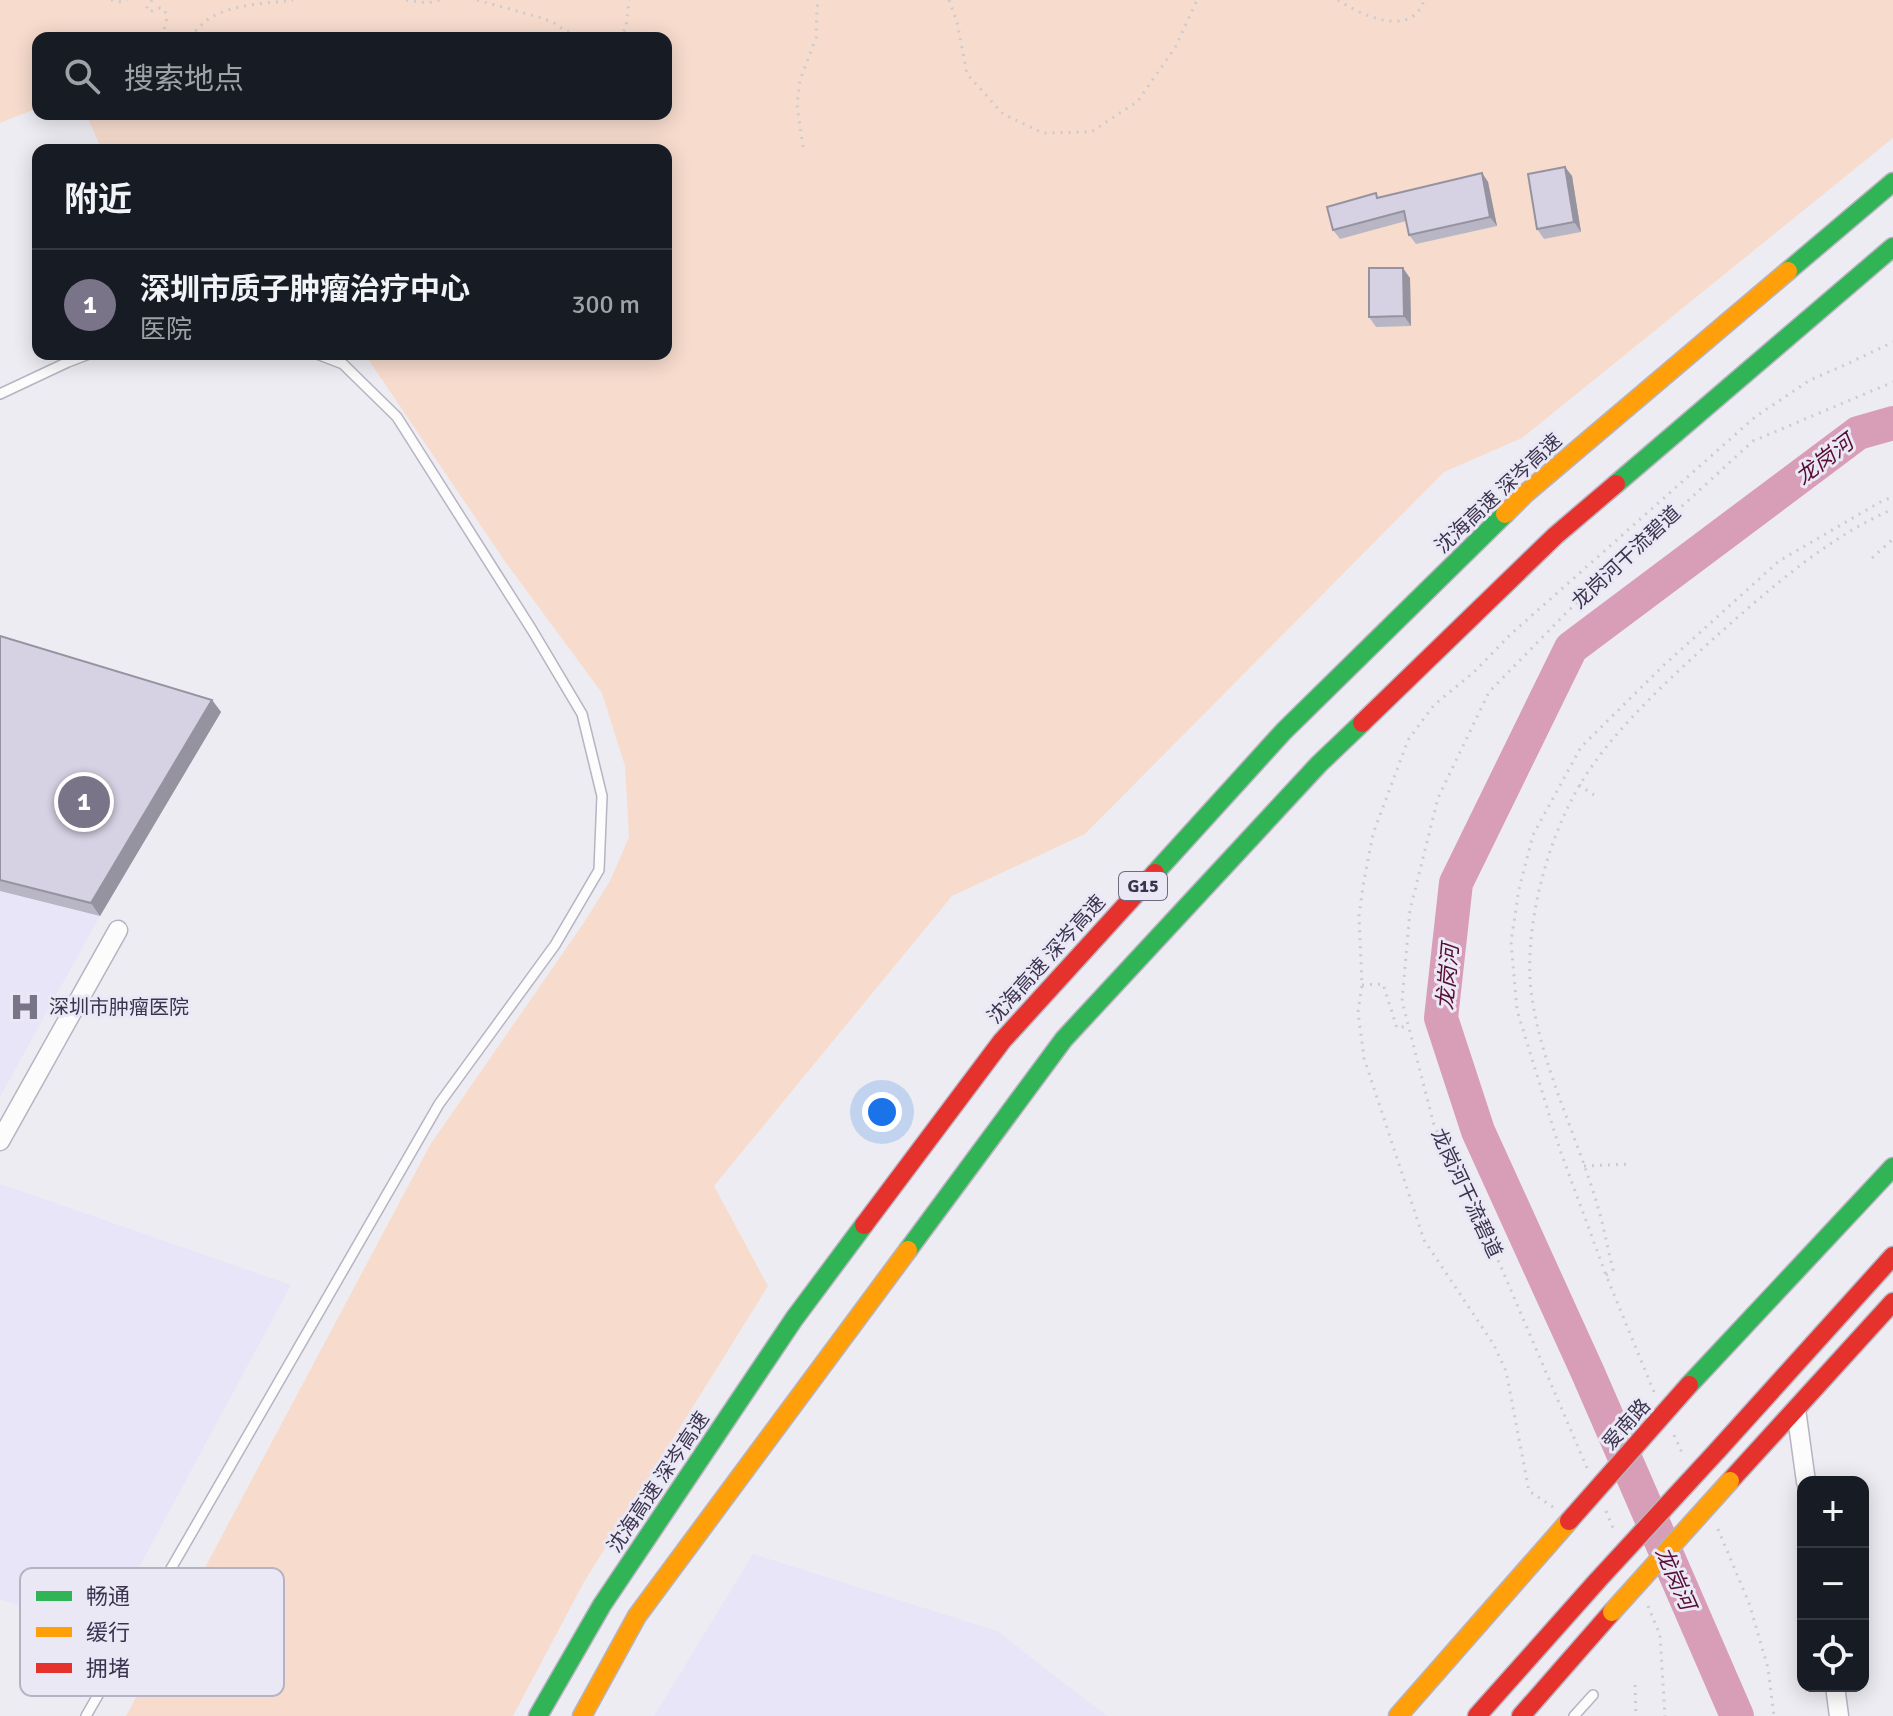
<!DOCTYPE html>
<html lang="zh">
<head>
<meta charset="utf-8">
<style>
  :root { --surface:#171b24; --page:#20242c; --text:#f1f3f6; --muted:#9ea1a6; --line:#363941; --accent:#797488 }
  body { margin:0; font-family:Signika,"Noto Sans SC",sans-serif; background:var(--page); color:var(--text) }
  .controls { position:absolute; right:24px; bottom:24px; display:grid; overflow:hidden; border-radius:16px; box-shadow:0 4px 20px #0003 }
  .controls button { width:72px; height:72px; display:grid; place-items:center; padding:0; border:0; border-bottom:2px solid var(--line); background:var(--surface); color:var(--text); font:40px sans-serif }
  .you { position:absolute; left:882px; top:1112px; width:28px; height:28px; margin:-20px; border:6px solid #fff; border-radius:50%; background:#1a73e8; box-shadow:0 0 0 12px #1a73e833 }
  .badge { display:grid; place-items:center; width:52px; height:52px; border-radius:50%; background:var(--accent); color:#fff; font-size:26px; font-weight:700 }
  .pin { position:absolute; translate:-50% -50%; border:4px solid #fff; box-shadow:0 2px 8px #0006 }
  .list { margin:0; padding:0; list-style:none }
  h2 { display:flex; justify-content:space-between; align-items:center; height:104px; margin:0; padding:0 32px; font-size:34px }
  h2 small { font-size:26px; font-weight:400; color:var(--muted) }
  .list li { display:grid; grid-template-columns:52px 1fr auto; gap:24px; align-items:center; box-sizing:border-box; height:112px; padding:0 32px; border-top:2px solid var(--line) }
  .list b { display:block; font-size:30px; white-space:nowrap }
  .list p { margin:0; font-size:26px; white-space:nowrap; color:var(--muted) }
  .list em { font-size:26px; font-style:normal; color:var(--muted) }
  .icon { flex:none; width:44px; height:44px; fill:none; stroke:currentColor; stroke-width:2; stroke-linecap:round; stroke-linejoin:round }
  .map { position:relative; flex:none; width:1893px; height:1716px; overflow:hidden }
  .search { position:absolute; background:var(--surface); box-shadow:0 4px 20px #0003; left:32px; top:32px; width:640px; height:88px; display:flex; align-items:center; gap:20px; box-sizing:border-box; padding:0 28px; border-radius:16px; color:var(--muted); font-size:30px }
  .panel { position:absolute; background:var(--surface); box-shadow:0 4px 20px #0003; left:32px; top:144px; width:640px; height:216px; border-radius:16px }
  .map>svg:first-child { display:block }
  .built { fill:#e9e5f8 }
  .green { fill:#f7dccd }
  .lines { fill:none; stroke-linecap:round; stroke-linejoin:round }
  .river { stroke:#d89eb7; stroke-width:34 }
  .lane-casing { stroke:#b7b3c2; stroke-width:12 }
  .street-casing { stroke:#b7b3c2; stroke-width:21 }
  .fast-casing { stroke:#b7b3c2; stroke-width:21 }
  .slow-casing { stroke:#b7b3c2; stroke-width:21 }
  .jam-casing { stroke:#b7b3c2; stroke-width:21 }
  .path { stroke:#cbcbd0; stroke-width:3; stroke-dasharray:2 6; stroke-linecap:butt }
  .lane { stroke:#fcfcfd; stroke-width:9 }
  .street { stroke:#fcfcfd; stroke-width:18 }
  .fast { stroke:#30b455; stroke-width:18 }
  .slow { stroke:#ff9f0a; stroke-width:18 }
  .jam { stroke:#e5322d; stroke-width:18 }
  .slow-bridge-casing { stroke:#b7b3c2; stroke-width:21; stroke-linecap:butt }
  .jam-bridge-casing { stroke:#b7b3c2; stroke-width:21; stroke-linecap:butt }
  .slow-bridge { stroke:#ff9f0a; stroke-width:18 }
  .jam-bridge { stroke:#e5322d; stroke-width:18 }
  .wall { fill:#b8b5c4 }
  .shaded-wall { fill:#9693a0 }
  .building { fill:#d6d2e4; stroke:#9693a0; stroke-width:2 }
  .labels { text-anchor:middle; stroke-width:6; stroke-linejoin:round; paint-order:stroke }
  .shield { fill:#ebe8f6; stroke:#706a81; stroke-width:2 }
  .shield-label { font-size:18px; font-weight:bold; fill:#3b344f }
  .street-label { font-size:20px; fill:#3b344f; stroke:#ebe8f6 }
  .poi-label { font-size:20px; fill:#3b344f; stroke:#ebe8f6; text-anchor:start }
  .water-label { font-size:22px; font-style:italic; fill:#580d34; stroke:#ebe8f6 }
  .key { fill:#ebe8f6; stroke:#b6b2c4; stroke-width:2 }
  .key-label { font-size:22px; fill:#3b344f }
</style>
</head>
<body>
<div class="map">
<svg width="1893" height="1716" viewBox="0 0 1893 1716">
  <rect width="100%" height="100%" fill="#edecf2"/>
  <path class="built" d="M0 891 100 916 0 1097Z
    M1 1184 291 1285 107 1627 0 1600V1187Z
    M753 1554 997 1631 1107 1716H654Z"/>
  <path class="green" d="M0 0H1893V138L1522 438 1444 472 1085 834 952 896 714 1186 768 1286 584 1582 513 1716H126L430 1145 583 924 610 881 629 837 625 766 602 693 504 560 366 356 358 354H666V150H102L86 114H666V38H38V108L0 123Z"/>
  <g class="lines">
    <path class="river" d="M1737 1716 1588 1373 1478 1131 1441 1018 1456 883 1571 648 1858 433 1893 423"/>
    <g class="lane-casing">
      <path id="lane" d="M0 394 68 362 89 354
        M86 1716 439 1104 555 945 599 870 602 796 582 714 532 630 397 417 343 364 317 354
        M1574 1716 1593 1695"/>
    </g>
    <g class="street-casing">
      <path id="street" d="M0 1141 118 930
        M1796 1409 1806 1482
        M1835 1686 1839 1716"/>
    </g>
    <g class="fast-casing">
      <path id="fast" d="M1788 271 1893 182
        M1616 484 1893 247
        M1155 873 1284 731 1505 514
        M908 1250 1064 1039 1319 764 1362 723
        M1689 1385 1893 1167
        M538 1716 602 1605 794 1319 864 1225"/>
    </g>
    <g class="slow-casing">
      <path id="slow" d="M1505 514 1525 494 1788 271
        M582 1716 637 1616 908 1250
        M1398 1716 1569 1521"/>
    </g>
    <g class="jam-casing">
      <path id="jam" d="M1362 723 1555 536 1616 484
        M864 1225 1002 1041 1155 873
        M1717 1451 1893 1256
        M1730 1481 1893 1302
        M1477 1716 1598 1580
        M1521 1716 1612 1612"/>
    </g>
    <path class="path" d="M111 0 121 2 127 0
      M152 0 147 7 149 12 160 8 165 11 167 18 162 38
      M406 0 427 3 440 0
      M477 0 542 18 554 23 566 31 585 38
      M949 0 957 22 967 74 1003 114 1043 133 1091 132 1138 101 1176 46 1197 0
      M1338 0C1360 15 1412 39 1424 0
      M191 38C211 3 257 5 293 0
      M619 38 626 28 629 0
      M803 147 797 105 800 80 816 38 817 7 819 0
      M1872 558 1893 539
      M1579 785 1594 795
      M1362 985 1383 984 1397 1028 1408 1026
      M1584 1166 1629 1164
      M1606 1275 1613 1270C1608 1251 1605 1231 1599 1211 1579 1140 1543 1071 1532 998 1522 934 1546 843 1578 788 1609 734 1666 682 1712 640 1766 592 1826 538 1893 509
      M1654 1392 1606 1275 1560 1150 1517 1010 1511 942 1519 889 1533 835 1581 747 1664 665 1779 561 1882 501 1893 497
      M1674 1435 1684 1457
      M1587 1468 1492 1246 1434 1125 1402 1001 1410 910 1438 798 1489 692 1571 608 1753 441 1893 382
      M1553 1507 1529 1491 1506 1371 1494 1345 1424 1240 1364 1058 1358 1012 1362 985 1359 916 1363 886 1373 834 1408 740 1434 705 1474 672 1511 634 1755 417 1810 380 1847 364 1893 342
      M1606 1511 1614 1530
      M1718 1529 1749 1603 1768 1668 1774 1716
      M1648 1606 1660 1635 1665 1716
      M1635 1685 1636 1716"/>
    <use href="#lane" class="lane"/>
    <use href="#street" class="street"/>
    <use href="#fast" class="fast"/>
    <use href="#slow" class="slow"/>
    <use href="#jam" class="jam"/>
    <g class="slow-bridge-casing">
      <path id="slow-bridge" d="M1612 1612 1730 1481"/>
    </g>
    <g class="jam-bridge-casing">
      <path id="jam-bridge" d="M1569 1521 1689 1385
        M1598 1580 1717 1451"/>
    </g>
    <use href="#slow-bridge" class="slow-bridge"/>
    <use href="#jam-bridge" class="jam-bridge"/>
  </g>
  <path class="wall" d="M1565 167 1572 176 1581 232 1544 239 1537 229Z
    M1482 173 1488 182 1497 226 1416 244 1409 235 1406 221 1340 239 1333 230 1379 197Z
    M1410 278 1411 326 1376 327 1369 317Z
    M0 636 212 700 221 712 100 916 0 891Z"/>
  <path class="shaded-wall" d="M1565 167 1572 176 1581 232 1574 222Z
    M1482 173 1488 182 1497 226 1490 217Z
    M1403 268 1410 278 1411 326 1404 316Z
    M212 700 221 712 100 916 91 903Z"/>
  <path class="building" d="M1565 167 1574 222 1537 229 1528 174Z
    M1482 173 1490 217 1409 235 1404 211 1333 230 1327 207 1376 193 1377 198Z
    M1369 268H1403L1404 316 1369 317Z
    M0 636 212 700 91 903 0 880Z"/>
  <defs>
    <g id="hospital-bare" transform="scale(2.4)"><path d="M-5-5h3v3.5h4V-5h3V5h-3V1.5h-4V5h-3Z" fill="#797488" stroke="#ebe8f6" stroke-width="2.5" paint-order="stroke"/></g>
  </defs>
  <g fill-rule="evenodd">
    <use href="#hospital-bare" x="25" y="1007"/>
  </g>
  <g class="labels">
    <rect class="shield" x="1119" y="872" width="48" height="28" rx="6"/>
    <g class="shield-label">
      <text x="1143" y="892">G15</text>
    </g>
    <g class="street-label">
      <text transform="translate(1498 493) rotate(-43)" y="7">沈海高速 深岑高速</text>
      <text transform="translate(1626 557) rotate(-43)" y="7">龙岗河干流碧道</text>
      <text transform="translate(1046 959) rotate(-48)" y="7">沈海高速 深岑高速</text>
      <text transform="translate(1467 1193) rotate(65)" y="7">龙岗河干流碧道</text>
      <text transform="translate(1626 1424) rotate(-48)" y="7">爱南路</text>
      <text transform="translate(658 1482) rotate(-56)" y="7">沈海高速 深岑高速</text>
    </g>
    <g class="poi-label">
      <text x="49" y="1014">深圳市肿瘤医院</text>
    </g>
    <g class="water-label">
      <text transform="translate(1824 459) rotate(-37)" y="8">龙岗河</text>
      <text transform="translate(1447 977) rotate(-85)" y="8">龙岗河</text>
      <text transform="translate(1676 1578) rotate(66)" y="8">龙岗河</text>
    </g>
  </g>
  <rect x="20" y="1568" width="264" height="128" rx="12" class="key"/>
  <rect x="36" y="1591" width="36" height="10" fill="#30b455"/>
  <rect x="36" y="1627" width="36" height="10" fill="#ff9f0a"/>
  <rect x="36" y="1663" width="36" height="10" fill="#e5322d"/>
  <g class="key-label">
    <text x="86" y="1604">畅通</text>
    <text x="86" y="1640">缓行</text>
    <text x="86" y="1676">拥堵</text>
  </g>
</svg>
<div class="controls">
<button>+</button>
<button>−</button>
<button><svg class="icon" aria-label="locate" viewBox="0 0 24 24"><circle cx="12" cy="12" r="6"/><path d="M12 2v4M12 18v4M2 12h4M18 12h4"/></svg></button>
</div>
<div class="you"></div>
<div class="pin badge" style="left:84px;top:802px">1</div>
<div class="search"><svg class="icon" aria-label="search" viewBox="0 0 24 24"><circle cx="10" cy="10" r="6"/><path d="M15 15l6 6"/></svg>搜索地点</div>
<section class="panel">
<h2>附近<small></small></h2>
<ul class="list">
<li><span class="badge">1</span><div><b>深圳市质子肿瘤治疗中心</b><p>医院</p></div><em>300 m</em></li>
</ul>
</section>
</div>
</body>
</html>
